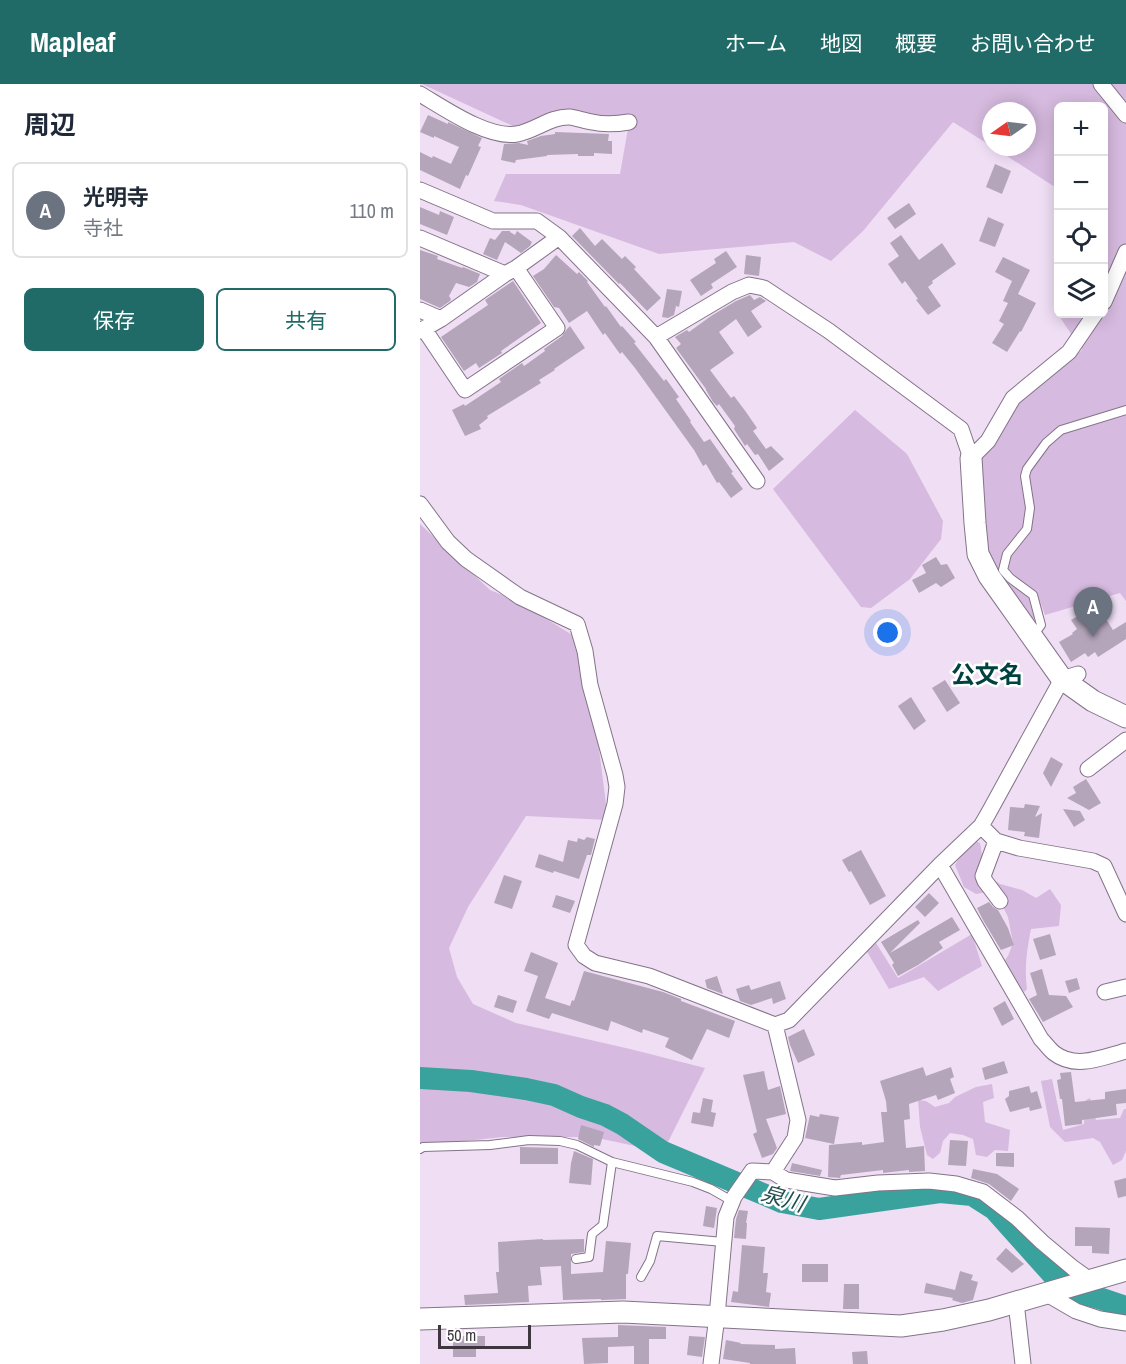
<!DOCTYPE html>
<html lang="ja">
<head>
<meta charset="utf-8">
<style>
  :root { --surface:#fff; --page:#f2f2f3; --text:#1f2937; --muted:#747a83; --line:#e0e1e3; --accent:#206b67 }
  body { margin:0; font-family:"Archivo Narrow","Noto Sans JP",sans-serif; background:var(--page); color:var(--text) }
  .controls { position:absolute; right:18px; top:18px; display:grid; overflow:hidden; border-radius:9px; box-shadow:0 3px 15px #0003 }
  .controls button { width:54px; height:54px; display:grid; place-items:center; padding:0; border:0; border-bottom:2px solid var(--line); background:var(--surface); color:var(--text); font:30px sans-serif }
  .compass { position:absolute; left:562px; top:18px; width:54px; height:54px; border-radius:50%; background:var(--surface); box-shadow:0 3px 15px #0003; rotate:256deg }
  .scale { position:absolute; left:18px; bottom:15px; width:93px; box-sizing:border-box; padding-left:6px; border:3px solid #3d363f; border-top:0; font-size:16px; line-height:21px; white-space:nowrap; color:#3d363f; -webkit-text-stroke:4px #fff; paint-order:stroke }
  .you { position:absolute; left:468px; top:549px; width:21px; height:21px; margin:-15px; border:4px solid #fff; border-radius:50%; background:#1a73e8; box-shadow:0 0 0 9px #1a73e833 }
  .badge { display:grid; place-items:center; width:39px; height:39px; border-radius:50%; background:var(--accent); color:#fff; font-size:20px; font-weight:700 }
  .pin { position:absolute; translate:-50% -50px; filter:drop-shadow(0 2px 3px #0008) }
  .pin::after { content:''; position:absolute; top:32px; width:21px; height:18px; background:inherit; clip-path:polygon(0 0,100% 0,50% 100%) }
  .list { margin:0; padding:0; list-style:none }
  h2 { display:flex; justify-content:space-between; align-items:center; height:78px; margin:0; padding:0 24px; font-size:26px }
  h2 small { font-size:20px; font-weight:400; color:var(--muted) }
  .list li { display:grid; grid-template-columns:39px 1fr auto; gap:18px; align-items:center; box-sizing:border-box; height:96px; margin:0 12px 12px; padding:0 12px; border:2px solid var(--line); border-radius:9px }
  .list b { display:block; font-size:22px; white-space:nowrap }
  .list p { margin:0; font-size:20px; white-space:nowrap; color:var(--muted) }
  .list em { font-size:20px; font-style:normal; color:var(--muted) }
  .actions { display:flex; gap:12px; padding:18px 24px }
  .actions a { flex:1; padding:14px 0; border:2px solid var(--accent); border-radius:9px; text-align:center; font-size:21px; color:var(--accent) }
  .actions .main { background:var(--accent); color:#fff }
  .icon { flex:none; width:33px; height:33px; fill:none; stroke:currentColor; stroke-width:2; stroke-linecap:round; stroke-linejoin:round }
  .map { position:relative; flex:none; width:706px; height:1280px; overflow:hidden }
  header { display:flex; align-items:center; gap:36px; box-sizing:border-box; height:84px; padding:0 30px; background:var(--accent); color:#fff }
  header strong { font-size:28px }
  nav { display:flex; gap:33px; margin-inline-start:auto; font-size:21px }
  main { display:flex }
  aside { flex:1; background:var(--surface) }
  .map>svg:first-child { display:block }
  .green { fill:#d6badf }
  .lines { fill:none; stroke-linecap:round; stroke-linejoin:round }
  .river { stroke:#3aa29d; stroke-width:22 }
  .building { fill:#b5a5ba }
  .lane-casing { stroke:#837488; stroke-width:10 }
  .street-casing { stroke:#837488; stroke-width:17 }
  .secondary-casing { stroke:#837488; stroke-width:23 }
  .lane { stroke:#fff; stroke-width:8 }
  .street { stroke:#fff; stroke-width:15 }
  .secondary { stroke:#fff; stroke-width:21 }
  .labels { text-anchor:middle; stroke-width:5; stroke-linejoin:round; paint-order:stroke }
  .water-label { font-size:22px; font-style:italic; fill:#224f4d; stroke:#fff }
  .quarter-label { font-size:24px; font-weight:bold; fill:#004240; stroke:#fff }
</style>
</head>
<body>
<header>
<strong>Mapleaf</strong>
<nav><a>ホーム</a><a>地図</a><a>概要</a><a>お問い合わせ</a></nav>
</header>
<main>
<aside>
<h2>周辺<small></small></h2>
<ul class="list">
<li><span class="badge" style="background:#6b7280">A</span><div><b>光明寺</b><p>寺社</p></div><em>110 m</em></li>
</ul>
<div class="actions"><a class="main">保存</a><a>共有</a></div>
</aside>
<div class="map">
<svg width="706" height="1280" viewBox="0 0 706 1280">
  <rect width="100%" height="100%" fill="#efdef4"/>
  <path class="green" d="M2 0H706V517L700 509 625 531 620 517 623 529 609 537 563 469 560 372 600 316 662 266 639 232V230H684V22H638V105L573 63H607V27H571V62L533 38 443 147 411 177 374 158 239 170 101 121 74 117 86 90H200L209 39 95 43Z
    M435 326 487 370 523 437 521 455 490 495 451 524 441 523 353 405Z
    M0 440 70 506 99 518 157 554 175 633 188 736 106 732 48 823 29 864 37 893 53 920 96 939 210 965 285 984 243 1068 173 1053H82L0 1062Z
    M551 755 560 759 565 790 580 800 602 806 616 814 630 805 641 821 639 842 611 845C607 865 604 884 607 905L604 908 582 880 588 872 593 859 588 833 580 817 568 808 556 810 544 803 535 781Z
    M552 850 562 882 518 907 504 893 469 905 446 866 456 859 478 894Z
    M632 995 643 1046 664 1040 666 1016 670 1014 676 1036 700 1034 704 1025H706V1067L702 1076 693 1081 680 1058 673 1054 645 1058 630 1043 621 997Z
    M572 1000 574 1014 563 1018 565 1038 590 1046 588 1067 575 1066 567 1073 556 1071 553 1055 543 1051 530 1049 523 1057 520 1069 513 1075 507 1071 500 1043 498 1016 506 1017 515 1023 529 1019 535 1013 556 1003Z"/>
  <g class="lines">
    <path class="river" d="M0 994 51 997 106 1005 134 1011 161 1023 185 1031 202 1040 243 1068 362 1118 399 1125 520 1108 552 1111 574 1125 634 1192 664 1210 679 1214 706 1223"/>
  </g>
  <path class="building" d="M8 31 28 40V38L62 54 58 62 61 63 48 92 46 91 40 105 0 86V68L12 74 13 72 31 80 39 63 14 52V54L0 48Z
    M135 48 189 50 188 57H192V70L174 69V72H158V70L127 71V72L96 76 95 79 81 76 84 60 99 59 108 61 107 57 121 52 135 50Z
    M575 80 591 87 582 110 566 103Z
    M489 119 496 130 475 145 467 134Z
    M0 123 19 131 20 127 34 133 27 151 0 140Z
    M568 133 584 140 575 163 559 157Z
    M160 144 175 162 182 155 202 175 205 172 216 183 214 185 241 214 227 227 200 199 199 200 152 152Z
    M82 147H90V148L95 151 97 147 112 158 110 162 101 169 85 158 77 176 63 170 70 154 75 156Z
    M481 151 499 176 522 159 536 180 512 197 513 199 508 203 521 222 508 231 496 216 498 215 485 197 482 200 468 180 479 172 470 159Z
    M0 166 18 172 17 175 42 184 43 183 60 190 57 198 49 203 36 199 29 212 31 215 30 217 20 224 0 215Z
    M306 167 317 183 291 200 293 204 281 212 270 196 296 179 294 175Z
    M136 171 157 190 159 188 168 197 167 198 185 223 186 222 201 243 202 242 216 258 214 259 244 297 246 295 259 313 256 315 271 337 270 338 284 358 290 355 313 388 311 389 323 405 311 414 299 398 297 399 286 380 283 382 274 366 215 284 202 268 200 270 185 249 183 251 167 227 149 239 139 224 134 223 113 192 124 185Z
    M326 171 341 173 339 192 324 190Z
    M583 173 610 186 598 210 616 219 601 248 600 247 587 268 572 259 584 240 579 237 588 219 583 217 592 197 575 188Z
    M93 197 121 239 81 267 82 269 59 284 56 279 44 287 21 253 68 221 65 216Z
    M247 205 262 207 259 223 256 222 254 231 248 234 242 233Z
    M330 211 334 216 340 213 346 217 331 227 342 243 328 253 316 235 299 248 314 269 290 286 311 314 314 312 326 328 337 344 333 347 346 365 351 362 364 375 349 387 338 370 335 371 327 360 325 362 314 345 315 342 299 320 297 322 293 318 286 306V305L256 264 261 260 255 253 267 246 269 248 291 232 316 217Z
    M150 242 165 264 134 285 135 286 119 296 121 299 67 332 68 334 59 341 61 345 45 352 32 326 44 320 45 322 81 298 79 295 102 279 104 282 125 267 124 265 142 252 147 245Z
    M516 473 521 481 527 480 535 494 521 503 516 499 499 509 492 496 506 489 502 481Z
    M675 526 678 531 682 529 693 546 706 538V555L678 573 675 568 668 573 665 569 651 578 639 558 653 550 652 549 657 545 651 536 665 528 667 532Z
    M525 596 540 619 527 628 512 604Z
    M491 613 506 637 494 646 478 622Z
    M631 673 643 680 631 703 623 689Z
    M666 695 681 719 669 726 647 714 656 709 653 703Z
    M605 720 620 722 615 733 622 729 619 754 604 752 605 748 588 746 590 723 604 724Z
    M643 725 660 727 665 736 654 743Z
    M167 753 175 755 171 771H167L159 795 134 787 133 789 115 783 119 770 143 778 148 756 157 758 158 754 164 756Z
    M441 766 466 812 450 821 431 787 429 788 422 776Z
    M84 791 102 797 92 825 74 819Z
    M509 809 519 819 505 833 495 823Z
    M136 811 155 817 150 829 132 823Z
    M569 818 573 823 578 826 588 844 594 861 581 866 563 836 557 824Z
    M532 833 540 846 519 858 523 864 498 881 478 892 472 881 474 879 461 858 498 836 500 839 470 869Z
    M630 850 636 871 620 876 613 855Z
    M111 868 138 879 125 914 150 922 152 916 154 917 164 887 243 908 261 915V917L315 937 309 954 287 945 272 976 245 963 249 954 223 945 222 949 191 937 188 947 132 929 129 935 106 927 118 892 104 887Z
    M622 885 629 911 646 912 653 923 623 938 609 915 617 911 610 889Z
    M297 892 303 910 287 904 285 896Z
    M657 894 660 905 649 909 645 897Z
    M360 897 366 915 353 920 352 914 331 921 320 917 316 905 329 901 331 906Z
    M78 911 97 917 93 929 74 923Z
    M585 917 594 935 582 942 573 924Z
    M384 945 395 971 378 979 370 961 368 953Z
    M584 977 588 989 565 996 562 984Z
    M503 983 506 992 531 983 534 993 530 995 535 1009 518 1016 516 1011 489 1020 490 1035 484 1036 486 1064 504 1062 505 1087 489 1088V1086L463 1089V1086L421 1091 420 1094 408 1093 409 1061 442 1058V1061L464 1058 461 1028H467L466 1017 460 997Z
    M344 987 348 1006 360 1002 366 1030 346 1035 357 1064 353 1070 342 1074 333 1050 337 1048 323 991Z
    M651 988 655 1018 685 1015V1008L706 1005V1019L696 1020 697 1031 662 1036V1040L645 1042 642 1015H640L637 996 641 995 640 989Z
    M609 1002 611 1009 617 1007 622 1024 610 1027 609 1023 590 1028 585 1015 589 1012V1007Z
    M283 1014 293 1016 291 1028 296 1029 293 1043 271 1039 273 1028 280 1029Z
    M400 1030 419 1033 414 1060 385 1054 390 1031 399 1033Z
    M161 1041 184 1048 180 1062 174 1061V1063L158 1055Z
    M530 1056 548 1057 546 1082 528 1081Z
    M100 1063 138 1064V1080H100Z
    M154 1067 173 1075 171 1101 149 1099 151 1079Z
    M576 1069H594V1083L576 1082Z
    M372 1079 402 1086 400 1092 370 1087Z
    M553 1085 577 1090 599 1105 591 1117 569 1100 551 1094Z
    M706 1094V1112L698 1114 694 1097Z
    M286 1122 297 1124 294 1144 283 1142Z
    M319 1126 328 1127 326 1139H327L326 1155 314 1154 316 1135Z
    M655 1143 690 1144 689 1170 672 1169V1162H655Z
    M123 1155V1156L164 1155V1168L151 1170V1190L183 1188 186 1157 211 1159 208 1190H206V1215L181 1216V1215L143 1216 141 1182 120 1183 122 1201 108 1202 109 1218 45 1221 44 1211 78 1209 76 1188H79L78 1158Z
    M322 1161 345 1163 343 1189H348L346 1208 351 1209 349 1223 311 1218 313 1207 318 1208Z
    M586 1164 604 1180 592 1189 576 1175Z
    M382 1180H408V1198H382Z
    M540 1187 553 1191 551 1196 558 1198 553 1216 542 1219 532 1216 533 1214 504 1209 506 1199 535 1206Z
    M424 1200H439V1225H423Z
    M198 1241 246 1243V1255H229V1280H214V1262L188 1263V1279L164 1280 162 1254 198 1253Z
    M33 1252H65V1263H56V1273H33Z
    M269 1252 285 1253 282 1273 267 1271Z
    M306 1256 321 1259 320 1260 355 1261V1265L375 1264 376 1280H330V1279L303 1275Z
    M447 1267 448 1280H433L432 1268Z"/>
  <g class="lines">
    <g class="lane-casing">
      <path id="lane" d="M613 552 621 541 613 511 590 494 583 486 587 470 607 445 610 424 605 392 607 385 626 359 641 346 706 326
        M0 1065 3 1063 70 1061 109 1056 140 1057 157 1061 192 1078 183 1141 172 1150 169 1173 156 1175
        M192 1078 273 1098 291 1105 312 1117
        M221 1193 230 1177 237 1152 303 1158"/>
    </g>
    <g class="street-casing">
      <path id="street" d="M681 0 706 31
        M0 10C24 24 68 55 97 50 115 47 131 32 150 33 157 34 165 37 172 38 185 41 197 40 209 38
        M0 106 73 137H117L139 153 236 253 337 397
        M0 154 85 190
        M684 218 706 168
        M0 226 21 235
        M4 245 45 306 137 244 96 184
        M0 247 21 235 85 190 96 184 139 153
        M236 253 312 208 329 201 344 204 409 247 541 345 551 374 568 357 593 314 649 268 675 230
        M0 420 28 458 46 475 100 513 157 540 165 567 170 601 195 691 197 703 195 720 156 861 164 872 175 879 229 892 355 941 378 1036 375 1054 353 1088 332 1087 314 1113 306 1133 297 1232 291 1280
        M668 685 706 656
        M561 742 576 757 599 764 673 777 684 782 706 830
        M576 757 563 792 565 797 580 817
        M520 781 621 955C625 959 629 965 634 969 656 986 683 973 706 967
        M685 908 706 903
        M355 941 369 936 520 781 561 742 568 730 642 595 658 590
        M353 1088 366 1096 415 1104 458 1099 509 1097 536 1100 563 1108 597 1134 622 1158 653 1184 670 1196
        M625 1209 656 1227 680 1235 706 1239
        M596 1218 603 1280"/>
    </g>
    <g class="secondary-casing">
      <path id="secondary" d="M551 374 555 439 558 470 569 492 642 595 673 617 706 633
        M0 1235 203 1228 481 1242 523 1236 569 1226 706 1186"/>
    </g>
    <use href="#lane" class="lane"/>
    <use href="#street" class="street"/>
    <use href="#secondary" class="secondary"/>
  </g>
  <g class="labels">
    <g class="water-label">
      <text transform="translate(363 1114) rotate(16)" y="8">泉川</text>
    </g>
    <g class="quarter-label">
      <text x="567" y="599">公文名</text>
    </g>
  </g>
</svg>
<div class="controls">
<button>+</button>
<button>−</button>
<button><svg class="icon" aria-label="locate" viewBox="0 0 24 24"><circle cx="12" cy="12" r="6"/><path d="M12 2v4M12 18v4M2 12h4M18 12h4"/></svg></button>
<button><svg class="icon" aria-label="layers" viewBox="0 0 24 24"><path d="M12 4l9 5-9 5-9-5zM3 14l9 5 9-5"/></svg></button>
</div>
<svg class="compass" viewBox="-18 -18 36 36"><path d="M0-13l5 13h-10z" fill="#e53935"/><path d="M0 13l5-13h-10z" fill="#747a83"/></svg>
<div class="scale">50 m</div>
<div class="you"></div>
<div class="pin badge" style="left:673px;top:553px;background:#6b7280">A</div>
</div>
</main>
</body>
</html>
